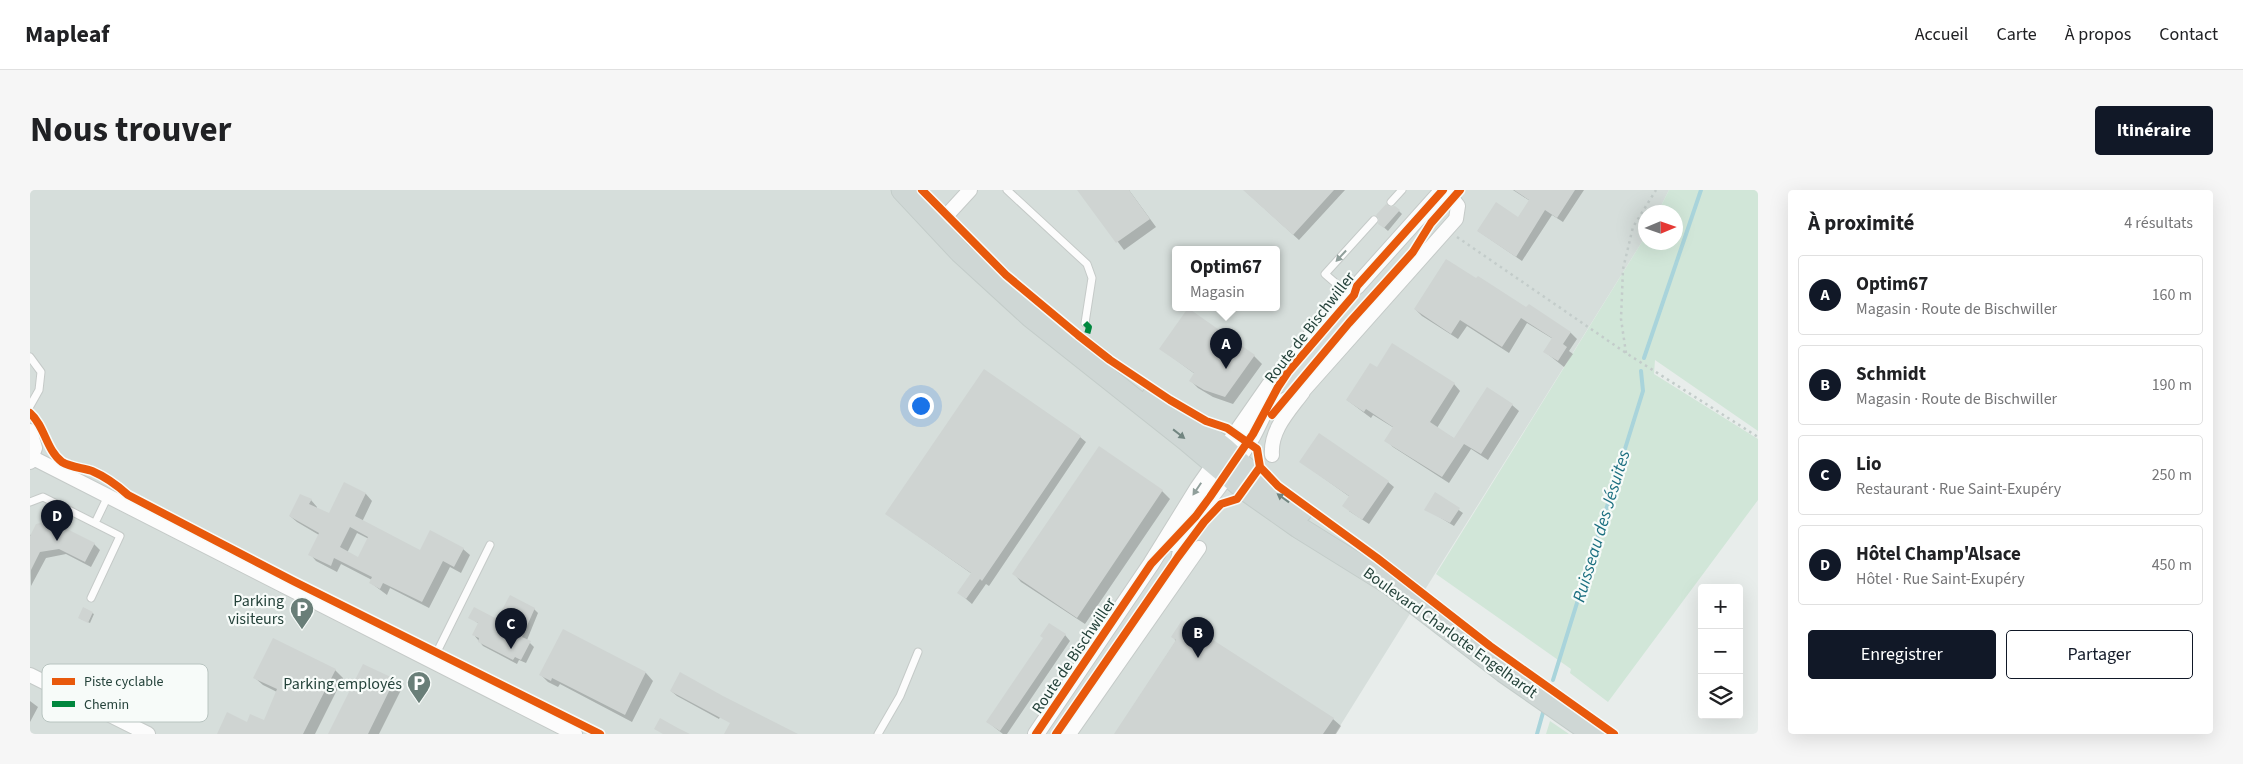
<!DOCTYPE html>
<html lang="fr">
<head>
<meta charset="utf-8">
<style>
  :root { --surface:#fff; --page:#f6f6f6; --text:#202124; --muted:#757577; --line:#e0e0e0; --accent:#111827 }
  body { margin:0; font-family:"Source Sans 3",sans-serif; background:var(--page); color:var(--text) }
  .controls { position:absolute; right:15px; bottom:15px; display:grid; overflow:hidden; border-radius:5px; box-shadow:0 5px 20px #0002 }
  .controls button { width:45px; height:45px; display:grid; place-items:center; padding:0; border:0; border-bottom:1px solid var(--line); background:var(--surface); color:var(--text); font:25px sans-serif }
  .compass { position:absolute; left:1608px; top:15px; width:45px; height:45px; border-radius:50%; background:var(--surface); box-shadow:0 5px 20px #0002; rotate:88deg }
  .you { position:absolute; left:890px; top:215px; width:18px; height:18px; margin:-12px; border:4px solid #fff; border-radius:50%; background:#1a73e8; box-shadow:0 0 0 8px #1a73e833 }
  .badge { display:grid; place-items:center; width:32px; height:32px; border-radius:50%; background:var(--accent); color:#fff; font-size:16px; font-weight:700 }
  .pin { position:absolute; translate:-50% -41px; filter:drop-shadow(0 1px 2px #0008) }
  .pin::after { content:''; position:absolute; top:26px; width:18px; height:15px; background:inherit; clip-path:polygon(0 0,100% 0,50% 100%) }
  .popup { position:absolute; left:1142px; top:56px; width:108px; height:65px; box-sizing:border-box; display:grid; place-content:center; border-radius:5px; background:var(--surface); filter:drop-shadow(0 1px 4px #0005); font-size:16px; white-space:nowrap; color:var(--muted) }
  .popup b { font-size:19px; color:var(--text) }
  .popup::after { content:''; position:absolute; left:50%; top:100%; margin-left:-10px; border:10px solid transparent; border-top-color:var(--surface) }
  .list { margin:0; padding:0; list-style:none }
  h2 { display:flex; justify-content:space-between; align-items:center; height:65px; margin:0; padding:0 20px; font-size:21px }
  h2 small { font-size:16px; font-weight:400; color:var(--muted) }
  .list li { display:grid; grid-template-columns:32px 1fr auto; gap:15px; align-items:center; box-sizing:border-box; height:80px; margin:0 10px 10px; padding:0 10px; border:1px solid var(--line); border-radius:5px }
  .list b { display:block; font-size:19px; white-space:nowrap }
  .list p { margin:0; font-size:16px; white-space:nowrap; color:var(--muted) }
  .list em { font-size:16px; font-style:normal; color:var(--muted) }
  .actions { display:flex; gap:10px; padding:15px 20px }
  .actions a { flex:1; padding:11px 0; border:1px solid var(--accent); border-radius:5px; text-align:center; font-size:18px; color:var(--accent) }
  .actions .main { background:var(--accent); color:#fff }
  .icon { flex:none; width:28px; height:28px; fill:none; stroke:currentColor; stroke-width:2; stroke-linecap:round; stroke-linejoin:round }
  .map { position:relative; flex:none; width:1728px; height:544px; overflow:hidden; border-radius:5px }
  header { display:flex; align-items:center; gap:30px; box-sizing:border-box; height:70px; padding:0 25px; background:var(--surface); border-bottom:1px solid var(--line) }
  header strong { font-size:24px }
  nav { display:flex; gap:28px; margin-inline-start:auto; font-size:18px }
  .intro { display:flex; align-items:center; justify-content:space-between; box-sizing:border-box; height:120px; padding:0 30px }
  h1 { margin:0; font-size:35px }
  .button { padding:12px 22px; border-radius:5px; background:var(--accent); color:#fff; font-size:18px; font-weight:700 }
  main { display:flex; gap:30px; padding:0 30px }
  aside { flex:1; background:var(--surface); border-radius:5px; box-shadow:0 5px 20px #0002 }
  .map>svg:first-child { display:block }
  .built { fill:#d6dedb; fill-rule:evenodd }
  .green { fill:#d1e6d8 }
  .shadow { fill:#0003; fill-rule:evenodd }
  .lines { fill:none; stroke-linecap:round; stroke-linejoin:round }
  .stream { stroke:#a9d4db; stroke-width:4 }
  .building { fill:#cfd4d2; fill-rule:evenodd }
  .service-casing { stroke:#c5cac8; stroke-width:9 }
  .minor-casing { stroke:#c5cac8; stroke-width:16 }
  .tertiary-casing { stroke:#c5cac8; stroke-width:18 }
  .primary-casing { stroke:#c3ccc9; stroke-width:23 }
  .path { stroke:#c3ccca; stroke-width:2.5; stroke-dasharray:2.5 4; stroke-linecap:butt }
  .service { stroke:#fcfcfc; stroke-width:7 }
  .minor { stroke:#fcfcfc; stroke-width:14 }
  .tertiary { stroke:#fcfcfc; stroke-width:16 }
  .primary { stroke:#cfd7d5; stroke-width:21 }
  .quiet { stroke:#00873e; stroke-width:6; stroke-dasharray:12 6; stroke-linecap:butt }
  .cycleway-casing { stroke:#f7fbf9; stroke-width:11 }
  .cycleway { stroke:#e8590c; stroke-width:8 }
  .oneway { fill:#909f9b }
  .oneway2 { fill:#718580 }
  .labels { text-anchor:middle; stroke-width:4.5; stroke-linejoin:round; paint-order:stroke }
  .street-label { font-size:16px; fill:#24423a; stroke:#f7fbf9 }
  .poi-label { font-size:16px; fill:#24423a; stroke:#f7fbf9; text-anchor:end }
  .water-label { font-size:18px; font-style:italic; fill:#1c6f80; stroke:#f7fbf9 }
  .key { fill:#f7fbf9; stroke:#b8c4c0; stroke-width:1 }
  .key-label { font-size:14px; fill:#24423a }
</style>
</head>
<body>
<header>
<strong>Mapleaf</strong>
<nav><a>Accueil</a><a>Carte</a><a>À propos</a><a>Contact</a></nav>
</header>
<div class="intro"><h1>Nous trouver</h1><a class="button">Itinéraire</a></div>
<main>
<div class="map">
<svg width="1728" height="544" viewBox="0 0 1728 544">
  <rect width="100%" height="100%" fill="#e8edeb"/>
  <path class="built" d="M0 0H1639L1628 22H1616L1615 47 1305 544H0ZM1146 60H1246V118H1146Z"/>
  <path class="green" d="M1639 0H1728V241L1625 170 1624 184 1728 249V310L1578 512 1540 483 1541 479 1406 384 1615 47 1616 52H1646V22H1628Z
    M1520 531 1539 544H1516Z"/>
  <path class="shadow" d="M1049 0H1099L1126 37 1094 60Z
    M1214 0H1315L1269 50Z
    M1483 0H1554L1533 32 1522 25 1492 71 1448 41 1489 28 1500 11Z
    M1365 17 1372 24 1358 41 1349 33 1359 18Z
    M1385 119H1497L1540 142 1547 149 1539 161 1543 164 1534 177 1515 162 1523 149 1497 133 1479 163 1437 136 1428 149 1392 126Z
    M1158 120 1224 166 1232 174 1203 214 1183 207 1168 198 1161 191 1165 184 1131 159Z
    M1347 179 1424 194 1430 201 1407 238 1425 249 1482 215 1489 221 1458 270 1441 259 1419 293 1363 257 1356 250 1364 238 1343 225 1341 228 1317 210Z
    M1050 247 1056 252 959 396 956 394 942 414 929 403 942 384 857 324Z
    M1069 258 1132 301 1140 309 1055 434 991 392 984 384Z
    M1271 272 1358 292 1364 297 1339 334 1319 321 1320 307Z
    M315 294 336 304 342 311 332 332 390 361 433 359 440 365 431 383 420 377 399 418 360 398 357 405 341 393 342 390 311 374 307 382 286 371 280 364 289 345 267 332 260 326 281 310 287 317V319L299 325ZM327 343 339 349 328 369 317 363Z
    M1406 304 1433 323 1424 336 1396 319Z
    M24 339 64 354 70 360 61 377 36 364 16 368 1 396 0 345Z
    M504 419 508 423 497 450 504 457 496 473 489 470 487 474 453 456 444 445 449 434 440 427 468 431Z
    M62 423 64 424 60 433 51 429Z
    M533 441 616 483 623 491 602 532 530 494 528 497 518 492 511 485Z
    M1035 445 1040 451 977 544H973L964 537 958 532Z
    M1143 447 1303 529 1311 536 1306 544H1149L1143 540 1140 544H1085L1146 451Z
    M334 476 365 490 372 498 349 544H299Z
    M305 480 313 488 285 544H188L198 524 217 534 234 532 247 502 233 495 225 488Z
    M641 501 698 512 689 529 647 506Z
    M0 511 8 517 0 532Z"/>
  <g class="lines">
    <path class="stream" d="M1614 168 1671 0
      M1523 490 1613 201 1611 181
      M1507 544 1514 519"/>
  </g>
  <path class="building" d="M1047 0H1099L1120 29 1086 53Z
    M1213 0H1304L1263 45Z
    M1484 0H1545L1527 28 1515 20 1486 67 1447 41 1466 12 1488 27 1499 10Z
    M1356 14 1360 17 1365 16 1370 20 1354 38 1348 34 1349 29 1346 25Z
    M1416 69 1446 88 1448 86 1496 117 1499 114 1541 142 1533 154 1537 157 1528 171 1513 162 1522 148 1491 128 1472 157 1430 130 1421 144 1384 119Z
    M1158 118 1225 165 1195 207 1174 200 1159 191 1164 183 1129 159Z
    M1362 153 1425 193 1400 232 1424 248 1457 197 1483 214 1451 264 1434 254 1412 287 1354 251 1363 237 1336 219 1334 222 1316 210 1340 173 1347 177Z
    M954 179 1051 246 952 391 950 389 936 409 927 403 941 383 855 324Z
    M1289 243 1359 291 1332 330 1312 316 1319 306 1269 272Z
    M1069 256 1133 300 1047 428 982 384Z
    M314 292 336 303 325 326 390 360 400 340 434 358 424 377 413 371 392 412 353 393 350 399 339 393 342 387 304 368 301 376 278 365 289 343 259 326 270 304 282 309 279 314 299 323ZM320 337 338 347 328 367 310 357Z
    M1405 302 1430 318 1420 333 1394 320Z
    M14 332 23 337 25 333 65 353 55 372 29 359 10 362 0 382V346L6 334Z
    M480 405 505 418 492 447 501 451 491 470 485 467 483 470 448 452 449 448 442 445 448 433 438 428 444 417 467 429Z
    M53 417 63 422 58 433 48 428Z
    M1152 430 1304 528 1293 544H1084L1146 450 1141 447Z
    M1019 433 1036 444 970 541 956 532 1013 448 1010 446Z
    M533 439 616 482 595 525 522 488 521 491 509 485Z
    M243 448 306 479 273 544H187L197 522 217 532 220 524 234 530 247 499 223 488Z
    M333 474 365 489 338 544H298Z
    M650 482 693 506 768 544H694L700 533 640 501Z
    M630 528 646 537 660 544H633L624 539Z"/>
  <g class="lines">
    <g class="service-casing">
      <path id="service" d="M977 0 1057 74 1062 88 1055 133
        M1361 12 1372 0
        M1317 103 1295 84 1344 30
        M0 167 11 182 9 200 0 216
        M0 312 13 307 90 346 61 408
        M65 333 78 306
        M402 472 460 355
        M848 544 870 506 888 462"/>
    </g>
    <g class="minor-casing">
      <path id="minor" d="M906 37 940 0
        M1236 219 1273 201 1426 29 1428 16 1416 0
        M0 241 5 258 0 272
        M1242 265C1240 240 1259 221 1273 202
        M3 268 545 544
        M1143 391 1155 339
        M0 485 118 544
        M1039 544 1169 358"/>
    </g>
    <g class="tertiary-casing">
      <path id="tertiary" d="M1142 353C1172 320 1200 283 1223 245 1230 232 1235 219 1242 207
        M1006 544 1121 374 1168 298 1239 196 1317 103 1327 96 1413 0"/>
    </g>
    <g class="primary-casing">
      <path id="primary" d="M872 0 930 62 1001 127 1156 250 1214 299 1268 337 1358 393 1474 482 1563 544
        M1122 207 1170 239 1195 259 1233 294 1271 322"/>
    </g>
    <path class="path" d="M1427 47 1596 163 1728 247
      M1596 163 1591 129 1593 79 1603 37 1626 0
      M1190 320 1199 314 1205 313
      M1287 321 1347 365
      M1578 536 1589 544"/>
    <use href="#service" class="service"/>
    <use href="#minor" class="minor"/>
    <use href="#tertiary" class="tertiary"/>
    <use href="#primary" class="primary"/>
    <path class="quiet" d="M1055 133 1059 137 1056 148"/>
    <g class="cycleway-casing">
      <path id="cycleway" d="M892 0 976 85 1048 145 1080 170 1140 210 1176 231 1197 238 1227 259 1230 277 1248 296 1347 368 1460 456 1584 544
        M0 223C15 236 16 260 32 272 40 277 53 278 62 281 76 287 87 295 98 305L265 392 570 544
        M1242 225 1319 133 1383 62 1401 33 1430 0
        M1006 544 1121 374 1166 326 1180 307 1223 244 1248 197 1258 182 1324 105 1327 96 1413 0
        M1026 544 1148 367 1174 332 1191 314 1207 309 1230 277"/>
    </g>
    <use href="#cycleway" class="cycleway"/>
  </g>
  <defs><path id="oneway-solid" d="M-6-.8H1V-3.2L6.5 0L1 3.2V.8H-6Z" transform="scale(1.25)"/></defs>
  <g class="oneway">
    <use href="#oneway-solid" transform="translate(1311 66) rotate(133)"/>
    <use href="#oneway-solid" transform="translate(1167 299) rotate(124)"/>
  </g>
  <g class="oneway2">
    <use href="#oneway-solid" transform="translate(1149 244) rotate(38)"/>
    <use href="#oneway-solid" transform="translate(1253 308) rotate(-144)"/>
  </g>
  <defs>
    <g id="parking-pin" transform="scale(1.25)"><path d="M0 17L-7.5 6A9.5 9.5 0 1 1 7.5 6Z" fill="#697e78" stroke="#f7fbf9"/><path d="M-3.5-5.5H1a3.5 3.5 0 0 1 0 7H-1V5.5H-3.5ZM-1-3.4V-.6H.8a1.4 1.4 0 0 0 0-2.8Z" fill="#fff"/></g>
  </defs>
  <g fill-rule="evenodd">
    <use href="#parking-pin" x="272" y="419"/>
    <use href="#parking-pin" x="389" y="493"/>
  </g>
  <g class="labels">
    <g class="street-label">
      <text transform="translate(1279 137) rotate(-52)" y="6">Route de Bischwiller</text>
      <text transform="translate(1421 442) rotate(36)" y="6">Boulevard Charlotte Engelhardt</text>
      <text transform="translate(1043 465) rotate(-56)" y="6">Route de Bischwiller</text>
    </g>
    <g class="poi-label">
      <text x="254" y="416">Parking<tspan x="254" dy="18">visiteurs</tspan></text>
      <text x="372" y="499">Parking employés</text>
    </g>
    <g class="water-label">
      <text transform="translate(1571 336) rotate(-73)" y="6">Ruisseau des Jésuites</text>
    </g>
  </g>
  <rect x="12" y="474" width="166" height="58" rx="8" class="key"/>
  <rect x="22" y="488" width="23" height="7" fill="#e8590c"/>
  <rect x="22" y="511" width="23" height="6" fill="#00873e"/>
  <g class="key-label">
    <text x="54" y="496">Piste cyclable</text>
    <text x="54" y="519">Chemin</text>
  </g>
</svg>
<div class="controls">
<button>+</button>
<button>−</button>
<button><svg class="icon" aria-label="layers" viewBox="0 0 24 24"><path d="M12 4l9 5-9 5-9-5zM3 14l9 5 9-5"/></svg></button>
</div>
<svg class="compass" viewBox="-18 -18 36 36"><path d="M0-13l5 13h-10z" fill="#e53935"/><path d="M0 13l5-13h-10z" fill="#757577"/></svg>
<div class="you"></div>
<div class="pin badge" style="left:1196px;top:179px">A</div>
<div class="popup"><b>Optim67</b>Magasin</div>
<div class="pin badge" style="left:1168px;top:468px">B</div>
<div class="pin badge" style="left:481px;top:459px">C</div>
<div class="pin badge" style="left:27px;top:351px">D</div>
</div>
<aside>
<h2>À proximité<small>4 résultats</small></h2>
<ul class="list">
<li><span class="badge">A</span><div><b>Optim67</b><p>Magasin · Route de Bischwiller</p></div><em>160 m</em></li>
<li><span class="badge">B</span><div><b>Schmidt</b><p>Magasin · Route de Bischwiller</p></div><em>190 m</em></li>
<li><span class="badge">C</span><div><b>Lio</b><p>Restaurant · Rue Saint-Exupéry</p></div><em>250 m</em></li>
<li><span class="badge">D</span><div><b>Hôtel Champ'Alsace</b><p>Hôtel · Rue Saint-Exupéry</p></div><em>450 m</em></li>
</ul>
<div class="actions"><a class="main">Enregistrer</a><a>Partager</a></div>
</aside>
</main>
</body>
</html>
